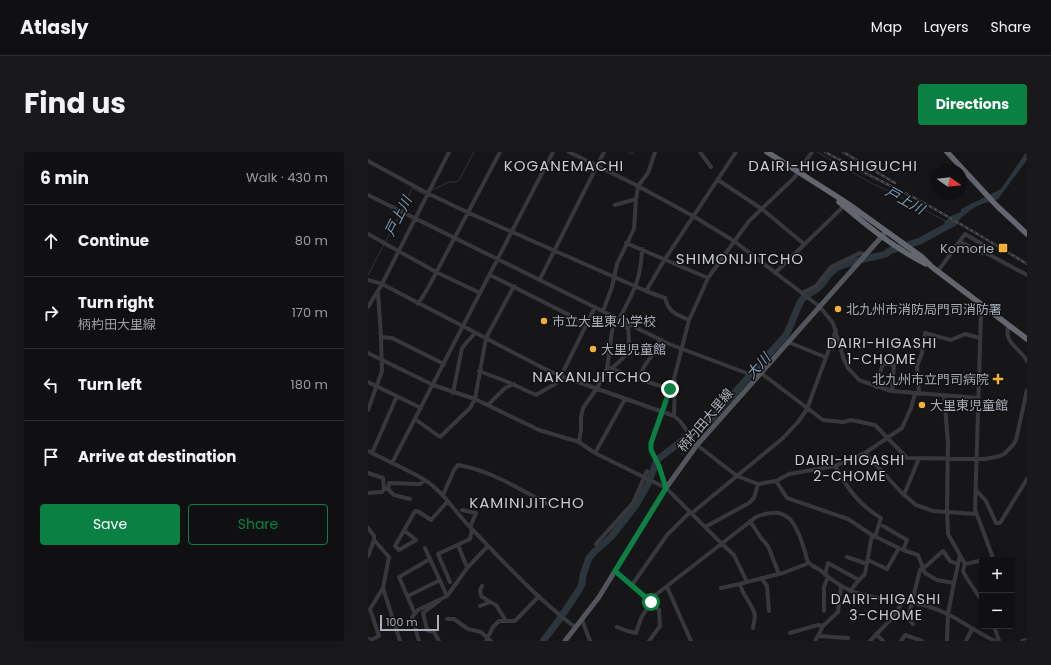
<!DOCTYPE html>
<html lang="en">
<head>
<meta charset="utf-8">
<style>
  :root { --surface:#101012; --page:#19191b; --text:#f1f3f6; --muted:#9c9d9f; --line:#303032; --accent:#0b8043 }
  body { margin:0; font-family:Poppins,"Noto Sans JP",sans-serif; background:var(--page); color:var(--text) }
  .controls { position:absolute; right:12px; bottom:12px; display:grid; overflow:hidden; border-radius:4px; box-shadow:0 4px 16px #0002 }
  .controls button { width:36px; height:36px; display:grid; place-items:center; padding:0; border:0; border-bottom:1px solid var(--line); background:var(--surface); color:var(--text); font:20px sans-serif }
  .compass { position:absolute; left:563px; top:12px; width:36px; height:36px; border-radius:50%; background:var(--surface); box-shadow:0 4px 16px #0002; rotate:104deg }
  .scale { position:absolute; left:12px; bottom:10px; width:59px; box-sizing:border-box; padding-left:4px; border:2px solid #a8adb8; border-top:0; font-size:11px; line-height:14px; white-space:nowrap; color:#a8adb8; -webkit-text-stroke:3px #111113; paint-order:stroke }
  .stop { position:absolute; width:12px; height:12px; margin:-9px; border:3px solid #0b8043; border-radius:50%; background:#fff }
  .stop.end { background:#0b8043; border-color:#fff; box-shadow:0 1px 4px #0008 }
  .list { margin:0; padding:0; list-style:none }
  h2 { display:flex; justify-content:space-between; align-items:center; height:52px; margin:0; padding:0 16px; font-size:17px }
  h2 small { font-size:13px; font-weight:400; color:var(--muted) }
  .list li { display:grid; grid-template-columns:26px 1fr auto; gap:12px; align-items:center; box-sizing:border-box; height:72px; padding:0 16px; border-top:1px solid var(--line) }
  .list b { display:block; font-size:15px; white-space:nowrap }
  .list p { margin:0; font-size:13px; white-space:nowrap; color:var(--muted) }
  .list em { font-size:13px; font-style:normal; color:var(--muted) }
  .actions { display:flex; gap:8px; padding:12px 16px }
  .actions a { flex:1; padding:9px 0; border:1px solid var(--accent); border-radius:4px; text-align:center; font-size:14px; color:var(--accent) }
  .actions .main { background:var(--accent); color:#fff }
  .icon { flex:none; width:22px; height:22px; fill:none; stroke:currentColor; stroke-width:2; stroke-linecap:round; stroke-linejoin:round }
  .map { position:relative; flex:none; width:659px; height:489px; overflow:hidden; border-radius:4px }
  header { display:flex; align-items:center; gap:24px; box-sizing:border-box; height:56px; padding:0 20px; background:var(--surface); border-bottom:1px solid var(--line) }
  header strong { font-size:19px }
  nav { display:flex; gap:22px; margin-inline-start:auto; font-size:14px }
  .intro { display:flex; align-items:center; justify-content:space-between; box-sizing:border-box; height:96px; padding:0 24px }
  h1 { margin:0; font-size:28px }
  .button { padding:10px 18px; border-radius:4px; background:var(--accent); color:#fff; font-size:14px; font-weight:700 }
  main { display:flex; gap:24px; padding:0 24px }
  aside { flex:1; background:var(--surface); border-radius:4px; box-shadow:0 4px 16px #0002 }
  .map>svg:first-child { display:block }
  .water { fill:#2c353c }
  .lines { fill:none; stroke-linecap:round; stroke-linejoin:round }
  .stream { stroke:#2c353c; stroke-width:1 }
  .river { stroke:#2c353c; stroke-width:7 }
  .minor { stroke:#37383d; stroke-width:4 }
  .major { stroke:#53555c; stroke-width:5 }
  .highway { stroke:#63666e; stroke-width:5.5 }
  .rail-casing { stroke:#4a4c52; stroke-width:2.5 }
  .rail { stroke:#111113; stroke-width:1; stroke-dasharray:3; stroke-linecap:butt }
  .route { stroke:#0b8043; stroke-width:5 }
  .poi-dot { fill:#f2b134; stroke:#111113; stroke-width:1.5 }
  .labels { text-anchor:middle; stroke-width:3; stroke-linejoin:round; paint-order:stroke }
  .poi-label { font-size:13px; fill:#a8adb8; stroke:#111113; text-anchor:start }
  .street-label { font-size:13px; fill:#a8adb8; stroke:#111113 }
  .water-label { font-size:14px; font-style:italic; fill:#7f9bb3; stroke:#111113 }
  .neighbourhood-label { font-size:14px; letter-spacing:1px; fill:#c9ccd4; stroke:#111113 }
  .quarter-label { font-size:15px; letter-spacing:1px; fill:#c9ccd4; stroke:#111113 }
</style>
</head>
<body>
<header>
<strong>Atlasly</strong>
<nav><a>Map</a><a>Layers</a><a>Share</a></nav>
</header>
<div class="intro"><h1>Find us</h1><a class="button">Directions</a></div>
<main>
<aside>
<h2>6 min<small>Walk · 430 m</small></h2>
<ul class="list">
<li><svg class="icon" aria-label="ahead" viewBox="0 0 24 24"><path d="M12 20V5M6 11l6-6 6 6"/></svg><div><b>Continue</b></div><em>80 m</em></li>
<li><svg class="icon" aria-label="right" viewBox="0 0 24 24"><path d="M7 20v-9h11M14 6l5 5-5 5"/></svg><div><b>Turn right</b><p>柄杓田大里線</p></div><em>170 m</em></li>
<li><svg class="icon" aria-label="left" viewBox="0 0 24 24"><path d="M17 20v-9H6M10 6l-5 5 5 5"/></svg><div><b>Turn left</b></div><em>180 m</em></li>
<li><svg class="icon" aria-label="arrive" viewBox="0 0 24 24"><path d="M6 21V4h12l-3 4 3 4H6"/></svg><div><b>Arrive at destination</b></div></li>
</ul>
<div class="actions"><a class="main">Save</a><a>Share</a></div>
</aside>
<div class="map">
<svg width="659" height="489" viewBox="0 0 659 489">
  <rect width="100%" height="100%" fill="#161618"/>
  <path class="water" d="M658 0 659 8 630 47C620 50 608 53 600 60 591 68 583 75 572 82L582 71H575L585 63 593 60V57L633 37Z"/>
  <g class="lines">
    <path class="stream" d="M260 0 263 2 265 0
      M449 0 503 31 523 40 577 69
      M64 38 81 30H88L91 28 106 0
      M34 59 44 36 55 42H56
      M18 89 32 62
      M0 123 16 92"/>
    <path class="river" d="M175 489 191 468 211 438 214 432 215 423 221 406 226 400 243 385 268 353 280 332 289 308 320 284 330 274 340 270 346 264 418 183C424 172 427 160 433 149 437 143 444 141 450 136 456 131 459 123 466 118 476 109 505 106 518 102L521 99 552 89 587 70"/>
    <path class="minor" d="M201 0 270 34 325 64 366 89 434 141 452 155 465 171 476 208 480 216 491 228 523 239 611 246
      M332 0 343 15
      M0 9 59 41 101 61 278 139 297 146C301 161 308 162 321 168
      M350 28 394 57 436 92
      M0 43 301 192 389 225
      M247 53 268 47
      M0 82 68 120 112 141
      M593 90 614 101H618L659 123
      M258 91 340 126
      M570 119 597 82 619 95 620 98 618 101
      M407 121 477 53
      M122 123 219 172
      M172 127 236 0
      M0 128 14 132 177 217 193 224 306 264 312 269 329 293 369 324 390 332 408 329 421 322 467 314 497 301 534 276 543 256 547 242
      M278 139 297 107 368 0
      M434 141 448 134 463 115 492 101 498 103
      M50 152 60 136 132 0
      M0 155 14 132 81 0
      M235 159 244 135 249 112 266 77 268 47 270 34 280 21 287 0
      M251 167C265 141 273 128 274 97
      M641 173C634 190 652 196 659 209
      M13 185 24 186 76 212
      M292 187 285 202 277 213 270 227 302 237
      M420 190 457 205
      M0 201 65 233 107 247 171 278 211 290 227 301 298 336 354 392 366 403 379 430 415 421 441 411
      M243 216 270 227
      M244 216C263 200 262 200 260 176L246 169
      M111 219 140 230 168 243 187 232 193 224 227 155
      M393 221 455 268 475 270 483 268 507 273 539 306 617 307 632 304 636 302 645 293 648 288 659 238
      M0 230 53 256
      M508 235 515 211 526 213 524 239
      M85 241 94 196 107 181
      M551 242 549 214 554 201 557 181 583 188 597 182 612 186
      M576 243 580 291 579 359 580 382 597 412 595 419 598 425 614 449
      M120 253 137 236 146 232
      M0 258 14 219 13 185 10 140
      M306 264 307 229
      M47 267 72 285 102 256 107 247 118 186 146 134
      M211 290 213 278V265L215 256 229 236 239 217 246 164
      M0 299C19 309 39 317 57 328 76 340 86 359 101 374 135 409 168 446 207 475
      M4 301 29 244
      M227 301 257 247
      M497 301 533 340 548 353 565 359 608 362
      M24 311 185 0
      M467 314C479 336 491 353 513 366L507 385
      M0 321 15 326 16 337H20L21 331 52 332 57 328
      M408 329 419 346 480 367 504 383 535 398 550 403 557 421 569 428 586 431 592 403
      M298 336 291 314 283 298V291L295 260 307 223 321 168 328 153 340 126 350 112 381 69 426 26 444 0
      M20 337 26 343 42 347
      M608 338 618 349 628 371H632L659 327
      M0 341 14 340 16 337
      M75 343 86 318 90 313C122 318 151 337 180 352
      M536 343 551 306
      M94 358 108 361 102 375
      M324 361 415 286 430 270 439 257 468 178
      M382 369 393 386 400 394 411 422
      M515 374 539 388 535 398
      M337 375 381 351 386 346 390 332
      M0 376 6 384V388
      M36 378 48 388 31 398 27 394 47 359 51 360 63 368 80 349
      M228 392 265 351 279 319
      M90 393 98 413
      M57 396 79 444
      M0 404 6 388 21 405 15 436 32 489
      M479 405 499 412
      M500 408 519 417 531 396
      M597 412 625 406 607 357 613 161 616 154
      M247 419 281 448 388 365C419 352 428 370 436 397 438 401 438 408 441 411 443 413 446 415 449 416 455 420 460 425 466 429 493 450 528 445 559 454 584 461 604 478 627 489
      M457 423 460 411 491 428
      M393 426 399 434 401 459
      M82 430 70 402 102 387 104 377
      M379 430 372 432C374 443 385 452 387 464 387 467 385 473 385 476
      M264 433 299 383 322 360
      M114 434 112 438 113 444 122 450
      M299 435 323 489
      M353 436 372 432
      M482 439 491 428 497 422 504 383
      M40 444 72 428
      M112 454 122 450 128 453 138 469
      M456 459V435L460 425
      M47 462 31 425 62 407
      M79 467H86L100 477 113 480 123 489
      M214 468 222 489
      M545 472 540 466 552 418 554 416 557 415 575 399 582 409 589 412
      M626 474 631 489
      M249 475 259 479 268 481 273 466 283 450
      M422 481 450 473 455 474
      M508 482 515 489
      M450 484 455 474 470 460 473 435
      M0 487 3 488 11 484 2 457 15 436
      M51 489 44 465 50 458 79 444 100 415 120 394
      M71 489 66 480 59 478 55 461 71 449
      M118 489 125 475 131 469H147L171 444
      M281 489 292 474 291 458 282 449
      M447 489 450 484 480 486
      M502 489 525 465 535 449
      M533 489 537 483 554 489
      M579 489 580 462 586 431
      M598 489 604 477
      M654 489 659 488"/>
    <path class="major" d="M197 489 231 445 298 336 329 293 516 82"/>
    <path class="highway" d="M399 0 479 51 554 105 564 115 659 187
      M579 0 629 54 659 82
      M471 50C498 73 526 96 558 112"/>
    <g class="rail-casing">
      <path id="rail" d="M457 0C486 16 515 30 545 45 584 66 621 89 659 112
        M475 0 527 31"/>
    </g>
    <use href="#rail" class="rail"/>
  </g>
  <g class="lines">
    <path class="route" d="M283 450 247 419 298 336 291 314 283 298V291L302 237"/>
  </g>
  <g class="poi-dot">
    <rect x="630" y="91" width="10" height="10" rx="2"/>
    <circle cx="470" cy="157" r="4"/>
    <circle cx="176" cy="169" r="4"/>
    <circle cx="225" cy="197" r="4"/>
    <path d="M628 221h4v4h4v4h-4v4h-4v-4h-4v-4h4z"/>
    <circle cx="554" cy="253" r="4"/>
  </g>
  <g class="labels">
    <g class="poi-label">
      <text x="626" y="101" text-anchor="end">Komorie</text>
      <text x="478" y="162">北九州市消防局門司消防署</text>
      <text x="184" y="174">市立大里東小学校</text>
      <text x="233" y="202">大里児童館</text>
      <text x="621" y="232" text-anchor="end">北九州市立門司病院</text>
      <text x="562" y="258">大里東児童館</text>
    </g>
    <g class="street-label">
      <text transform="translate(337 268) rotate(-50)" y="5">柄杓田大里線</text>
    </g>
    <g class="water-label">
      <text transform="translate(537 48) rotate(29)" y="5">戸上川</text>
      <text transform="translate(30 64) rotate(-63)" y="5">戸上川</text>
      <text transform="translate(390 214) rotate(-48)" y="5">大川</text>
    </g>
    <g class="neighbourhood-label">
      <text x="514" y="196">DAIRI-HIGASHI<tspan x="514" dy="16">1-CHOME</tspan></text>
      <text x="482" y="313">DAIRI-HIGASHI<tspan x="482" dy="16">2-CHOME</tspan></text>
      <text x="518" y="452">DAIRI-HIGASHI<tspan x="518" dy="16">3-CHOME</tspan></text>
    </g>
    <g class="quarter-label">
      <text x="196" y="19">KOGANEMACHI</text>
      <text x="465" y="19">DAIRI-HIGASHIGUCHI</text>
      <text x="372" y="112">SHIMONIJITCHO</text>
      <text x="224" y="230">NAKANIJITCHO</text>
      <text x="159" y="356">KAMINIJITCHO</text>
    </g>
  </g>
</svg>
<div class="controls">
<button>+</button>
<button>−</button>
</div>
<svg class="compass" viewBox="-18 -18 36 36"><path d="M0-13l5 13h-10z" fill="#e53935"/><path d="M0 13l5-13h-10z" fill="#9c9d9f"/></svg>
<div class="scale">100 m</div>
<div class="stop" style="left:283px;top:450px"></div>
<div class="stop end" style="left:302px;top:237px"></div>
</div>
</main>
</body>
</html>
